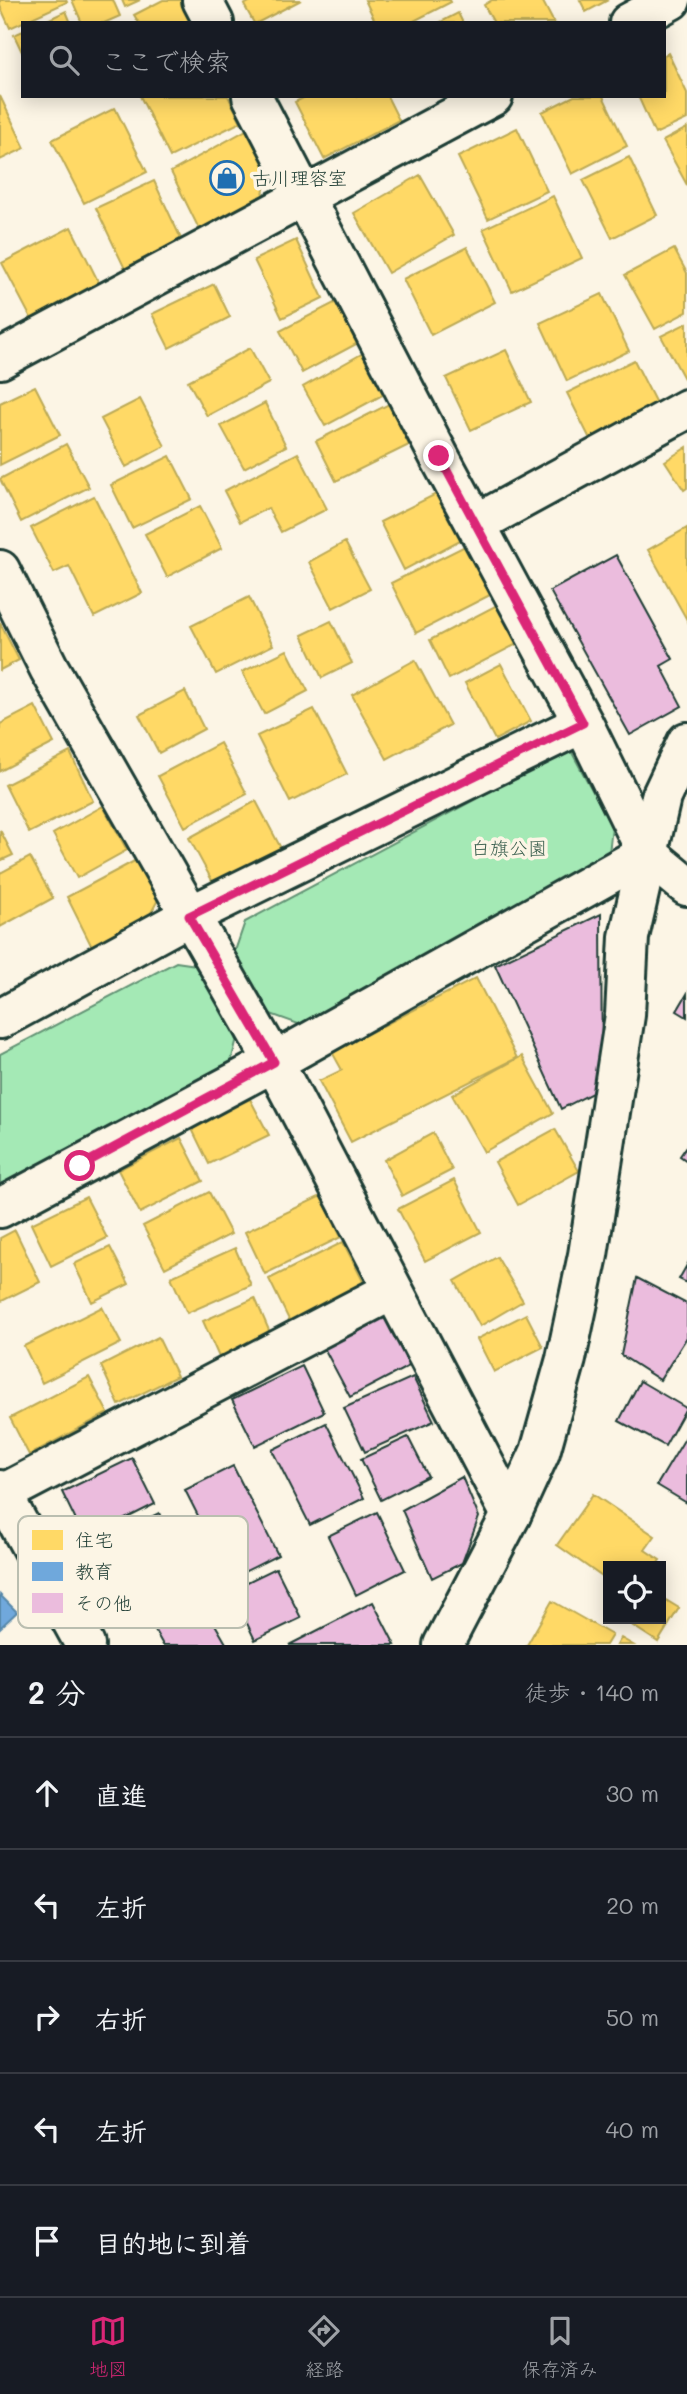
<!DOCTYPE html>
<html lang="ja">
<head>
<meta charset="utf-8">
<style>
  :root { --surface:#171b24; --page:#242831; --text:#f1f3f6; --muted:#9ea1a6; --line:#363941; --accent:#db2777 }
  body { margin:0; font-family:Mali,"Klee One",sans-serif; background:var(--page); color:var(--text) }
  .controls { position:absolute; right:21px; bottom:21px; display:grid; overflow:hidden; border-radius:0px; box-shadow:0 4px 18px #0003 }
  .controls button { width:63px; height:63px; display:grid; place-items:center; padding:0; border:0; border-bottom:2px solid var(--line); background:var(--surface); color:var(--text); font:35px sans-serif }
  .stop { position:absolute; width:21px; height:21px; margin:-16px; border:5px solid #db2777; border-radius:50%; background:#fff }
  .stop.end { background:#db2777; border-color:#fff; box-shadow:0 2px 7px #0008 }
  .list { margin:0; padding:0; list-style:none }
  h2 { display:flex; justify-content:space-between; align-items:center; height:91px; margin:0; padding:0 28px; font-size:30px }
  h2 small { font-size:23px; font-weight:400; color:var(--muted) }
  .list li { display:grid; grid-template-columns:46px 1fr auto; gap:21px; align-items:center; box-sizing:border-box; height:112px; padding:0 28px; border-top:2px solid var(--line) }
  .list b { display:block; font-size:26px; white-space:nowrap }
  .list em { font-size:23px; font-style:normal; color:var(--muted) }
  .icon { flex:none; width:38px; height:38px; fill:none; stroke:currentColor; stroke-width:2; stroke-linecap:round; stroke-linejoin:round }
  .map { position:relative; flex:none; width:687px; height:1645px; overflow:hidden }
  .search { position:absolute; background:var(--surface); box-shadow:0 4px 18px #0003; left:21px; right:21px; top:21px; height:77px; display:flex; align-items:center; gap:18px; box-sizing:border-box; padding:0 24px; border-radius:0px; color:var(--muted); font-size:26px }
  .sheet { height:651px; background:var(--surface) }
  nav { display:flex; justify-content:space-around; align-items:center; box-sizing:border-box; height:98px; border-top:2px solid var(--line); background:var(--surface); font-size:19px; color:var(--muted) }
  nav a { display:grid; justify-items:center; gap:4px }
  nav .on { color:var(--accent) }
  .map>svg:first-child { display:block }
  .green { fill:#a4e9b5; stroke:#629374; stroke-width:2 }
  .homes { fill:#ffd966; stroke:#bcaa57; stroke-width:2 }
  .schools { fill:#6fa8dc; stroke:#5788aa; stroke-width:2 }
  .building { fill:#ebbcdd; stroke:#1f3d34; stroke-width:2 }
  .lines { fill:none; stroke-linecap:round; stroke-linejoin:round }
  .minor-casing { stroke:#1f3d34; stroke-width:44 }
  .tertiary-casing { stroke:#1f3d34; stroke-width:44 }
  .minor { stroke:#fcf5e5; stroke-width:38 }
  .tertiary { stroke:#fcf5e5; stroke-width:38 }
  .route { stroke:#db2777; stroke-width:9 }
  .labels { text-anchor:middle; stroke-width:7; stroke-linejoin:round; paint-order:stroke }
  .poi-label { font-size:19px; fill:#1f3d34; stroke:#fcf5e5; text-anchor:start }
  .park-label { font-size:19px; fill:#3a5f4e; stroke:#fcf5e5 }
  .key { fill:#fcf5e5; stroke:#babeb0; stroke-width:2 }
  .key-label { font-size:19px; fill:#1f3d34 }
</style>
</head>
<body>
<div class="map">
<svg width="687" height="1645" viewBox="0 0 687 1645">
  <rect width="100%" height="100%" fill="#fcf5e5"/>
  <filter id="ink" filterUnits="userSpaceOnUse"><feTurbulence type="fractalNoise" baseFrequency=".0143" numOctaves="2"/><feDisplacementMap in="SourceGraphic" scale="14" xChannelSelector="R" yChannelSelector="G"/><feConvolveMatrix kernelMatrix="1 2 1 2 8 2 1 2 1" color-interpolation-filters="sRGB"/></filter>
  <g filter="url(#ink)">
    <path class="green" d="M570 749 612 827 608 862 301 1025 265 1012 234 954 245 922Z
      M176 962 210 967 240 1026 231 1062 0 1185V1054Z"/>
    <path class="homes" d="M0 0H66L67 2 10 28 0 6Z
      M72 0H113L120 16 104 23H82Z
      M122 0H140L125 7Z
      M163 0H185L198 23H139L134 15Z
      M253 0H301L257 23H254L244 5Z
      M365 0H450L451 2 410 23H376Z
      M492 0H542L554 23H494L484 5Z
      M580 0H608L586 12Z
      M66 11 71 23H41Z
      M458 13 463 23H439Z
      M23 31V54L14 35Z
      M668 53 687 93V119L655 134 638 96H664V55Z
      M0 96 25 148 0 160Z
      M140 96H228L241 122 170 157Z
      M307 96H387L399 120 324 159 295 102Z
      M574 96H603L627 146 572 174 542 112Z
      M115 108 147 172 84 203 52 140Z
      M250 128 267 169 260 215 203 237 171 172Z
      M517 128 547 191 488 219 458 157Z
      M687 128V185L663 141Z
      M629 157 657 215 612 238 583 180Z
      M420 175 454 235 388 273 354 213Z
      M154 181 183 243 126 271 96 208Z
      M553 196 582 258 512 291 483 229Z
      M71 227 101 287 33 322 2 263Z
      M296 240 323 298 282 318 254 260Z
      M467 247 495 302 431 335 403 279Z
      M674 249 687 273V312L655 329 625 275Z
      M214 284 230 317 169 348 152 314Z
      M602 294 629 351 567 381 540 323Z
      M338 301 360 342 302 373 280 331Z
      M687 323V384L661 336Z
      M250 348 269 383 207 416 188 381Z
      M506 350 531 402 471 430 446 378Z
      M365 352 388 392 325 426 303 387Z
      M634 360 663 417 596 451 567 393Z
      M35 386 60 435 0 465V403Z
      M140 399 165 446 126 467 101 419Z
      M265 403 286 446 244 468 221 426Z
      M389 404 409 445 336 481 316 441Z
      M66 444 89 487 21 522 0 479Z
      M687 447V488L684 490 665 461Z
      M298 453 327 509 281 532 268 508 240 522 224 491Z
      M170 456 192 499 132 528 111 485Z
      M440 492 464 538 404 570 380 522Z
      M94 496 142 593 94 617 69 566 54 573 31 528Z
      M200 506 222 548 167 577 145 534Z
      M687 528V620L648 550Z
      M345 542 370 589 333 608 309 562Z
      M465 546 490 595 416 633 391 583Z
      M249 597 273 645 216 674 191 626Z
      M497 605 517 644 449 679 430 640Z
      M331 621 352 663 322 678 302 635Z
      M0 623 19 660 0 670Z
      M287 650 308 691 264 714 242 672Z
      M415 660 450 725 387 759 352 695Z
      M501 664 531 721 495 740 465 683Z
      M185 691 204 729 159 753 139 715Z
      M35 706 54 743 0 771V724Z
      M314 709 347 774 290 802 257 736Z
      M220 743 247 794 185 827 158 776Z
      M70 752 93 801 29 833 5 785Z
      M256 801 283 852 216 888 189 838Z
      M103 806 127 850 77 878 53 834Z
      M0 830 13 855 0 861Z
      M30 857 53 898 0 927V873Z
      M142 857 160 896 144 926 94 951 67 897Z
      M476 978 517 1058 351 1142 319 1081 342 1070 332 1052Z
      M522 1056 553 1113 484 1152 452 1095Z
      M250 1099 269 1135 209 1164 191 1127Z
      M555 1129 579 1171 518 1205 495 1162Z
      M433 1133 452 1170 402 1196 384 1160Z
      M181 1138 203 1181 140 1213 118 1170Z
      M454 1180 481 1232 425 1261 398 1209Z
      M209 1192 231 1234 165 1268 143 1226Z
      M321 1196 341 1237 265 1274 245 1232Z
      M86 1197 107 1238 51 1266 31 1224Z
      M15 1230 40 1282 0 1302V1238Z
      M343 1242 368 1291 293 1328 269 1279Z
      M110 1247 129 1284 92 1302 74 1264Z
      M235 1248 251 1285 187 1313 171 1277Z
      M497 1257 523 1301 480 1326 455 1281Z
      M255 1298 274 1342 222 1364 203 1321Z
      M102 1307 121 1343 42 1383 24 1346Z
      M526 1314 543 1347 494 1372 477 1339Z
      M158 1337 177 1376 119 1405 101 1366Z
      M89 1377 108 1413 29 1455 10 1418Z
      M593 1494 655 1536 645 1550 660 1560 656 1566H608V1581L557 1545Z
      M661 1597 679 1608 658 1642 630 1624 633 1619H661Z
      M552 1601 612 1635 606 1645H527Z
      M621 1638 633 1645H617Z"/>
    <path class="schools" d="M0 1595 17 1612 0 1628Z"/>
    <path class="building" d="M616 555 673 659 661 666 682 706 630 735 550 591Z
      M601 914 602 1088 561 1109 495 965Z
      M687 994V1017L677 1011Z
      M687 1146V1161L680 1156Z
      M687 1265V1283L679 1279Z
      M637 1278 687 1304V1337L660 1380 621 1355Z
      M386 1315 411 1365 350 1397 324 1348Z
      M302 1366 324 1412 255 1446 232 1400Z
      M413 1377 434 1421 365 1452 344 1408Z
      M640 1381 686 1408 665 1446 619 1421Z
      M326 1423 364 1498 310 1525 272 1450Z
      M687 1435V1503L657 1485Z
      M408 1437 428 1476 381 1500 361 1459Z
      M132 1458 155 1504 85 1539 62 1492Z
      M233 1466 278 1555 230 1579 185 1490Z
      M462 1477 479 1517 462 1563 432 1578 402 1510Z
      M377 1512 405 1570 356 1595 328 1536Z
      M159 1513 178 1553 122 1579 103 1540Z
      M276 1568 301 1618 255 1640 231 1590Z
      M198 1595 227 1645H163L150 1622Z
      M373 1602 395 1645H289Z"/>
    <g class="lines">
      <g class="minor-casing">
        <path id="minor" d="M202 0 214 23
          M629 23 671 0
          M252 96 439 456 583 723 647 853 687 886
          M0 359 493 96
          M476 524 687 409
          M0 570 49 668 274 1062 511 1515
          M0 1019 189 916 583 723
          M0 1208 274 1062 647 853
          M0 1490 85 1645
          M2 1494 393 1290"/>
      </g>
      <g class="tertiary-casing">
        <path id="tertiary" d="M443 1645 511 1515 540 1452 566 1359 588 1255 625 1015 629 937 661 797 687 742"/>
      </g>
      <use href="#minor" class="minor"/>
      <use href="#tertiary" class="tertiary"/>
    </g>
  </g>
  <g class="lines" filter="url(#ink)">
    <path class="route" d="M80 1166 274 1062 189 916 583 723 439 456"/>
  </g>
  <defs>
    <g id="shop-ring" transform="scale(1.75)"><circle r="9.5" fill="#fcf5e5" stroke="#1f6fb2" stroke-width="1.5"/><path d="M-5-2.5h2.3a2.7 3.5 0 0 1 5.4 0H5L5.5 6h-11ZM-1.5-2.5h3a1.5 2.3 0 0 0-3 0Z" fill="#1f6fb2"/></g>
  </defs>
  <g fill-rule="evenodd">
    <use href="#shop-ring" x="227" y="178"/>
  </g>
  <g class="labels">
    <g class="poi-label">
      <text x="252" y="185">古川理容室</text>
    </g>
    <g class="park-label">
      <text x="509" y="855">白旗公園</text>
    </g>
  </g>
  <rect x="18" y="1516" width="230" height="112" rx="10" class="key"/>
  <rect x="32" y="1530" width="31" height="20" fill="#ffd966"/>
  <rect x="32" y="1562" width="31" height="19" fill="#6fa8dc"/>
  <rect x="32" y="1593" width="31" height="20" fill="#ebbcdd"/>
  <g class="key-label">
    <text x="75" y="1547">住宅</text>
    <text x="75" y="1578">教育</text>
    <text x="75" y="1610">その他</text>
  </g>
</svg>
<div class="controls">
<button><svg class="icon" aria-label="locate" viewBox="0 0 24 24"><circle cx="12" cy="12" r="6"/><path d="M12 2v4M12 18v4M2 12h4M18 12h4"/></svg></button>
</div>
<div class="stop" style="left:80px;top:1166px"></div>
<div class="stop end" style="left:439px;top:456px"></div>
<div class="search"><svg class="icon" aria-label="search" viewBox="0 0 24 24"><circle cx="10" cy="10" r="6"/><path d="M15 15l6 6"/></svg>ここで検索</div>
</div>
<section class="sheet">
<h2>2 分<small>徒歩 · 140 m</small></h2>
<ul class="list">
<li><svg class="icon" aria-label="ahead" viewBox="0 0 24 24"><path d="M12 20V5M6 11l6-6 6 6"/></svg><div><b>直進</b></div><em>30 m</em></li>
<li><svg class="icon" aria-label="left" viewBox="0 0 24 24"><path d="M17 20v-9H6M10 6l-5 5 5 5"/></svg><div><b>左折</b></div><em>20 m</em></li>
<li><svg class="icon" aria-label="right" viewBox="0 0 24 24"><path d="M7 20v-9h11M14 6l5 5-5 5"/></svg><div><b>右折</b></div><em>50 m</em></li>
<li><svg class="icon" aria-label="left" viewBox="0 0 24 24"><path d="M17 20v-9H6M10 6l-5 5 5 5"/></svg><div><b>左折</b></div><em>40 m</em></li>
<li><svg class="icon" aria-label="arrive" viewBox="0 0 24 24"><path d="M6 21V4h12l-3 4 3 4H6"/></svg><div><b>目的地に到着</b></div></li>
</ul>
</section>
<nav>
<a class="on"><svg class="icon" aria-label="map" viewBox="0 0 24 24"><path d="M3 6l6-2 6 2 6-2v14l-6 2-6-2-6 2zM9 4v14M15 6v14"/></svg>地図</a>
<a><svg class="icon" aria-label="directions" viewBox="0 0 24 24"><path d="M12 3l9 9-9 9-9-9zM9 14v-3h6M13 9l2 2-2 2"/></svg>経路</a>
<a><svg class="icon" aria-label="saved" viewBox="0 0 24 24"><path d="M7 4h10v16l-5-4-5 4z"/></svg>保存済み</a>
</nav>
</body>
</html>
